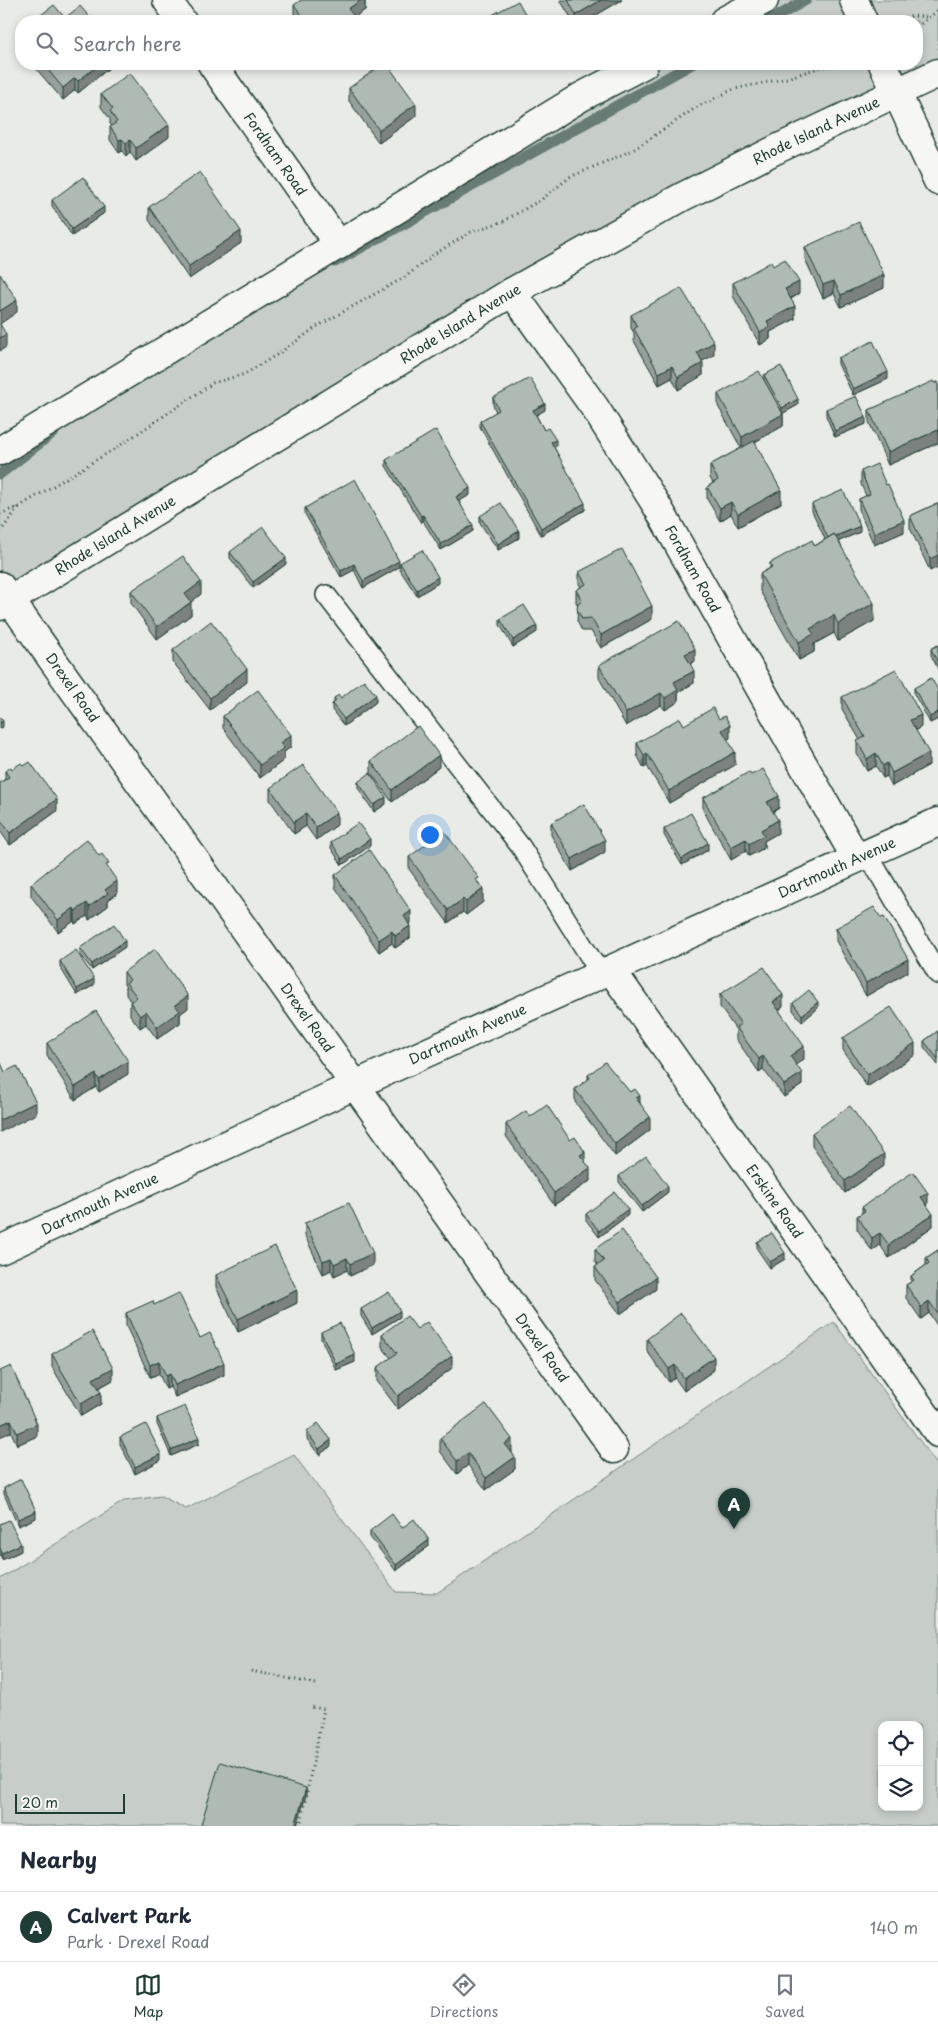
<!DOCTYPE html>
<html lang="en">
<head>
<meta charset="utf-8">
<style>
  :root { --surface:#fff; --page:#f2f2f3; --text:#1f2937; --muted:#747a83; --line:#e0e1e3; --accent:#1f3d34 }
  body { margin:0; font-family:"Playpen Sans",sans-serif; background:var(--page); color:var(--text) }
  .controls { position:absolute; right:15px; bottom:15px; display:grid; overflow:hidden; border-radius:10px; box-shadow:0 2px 8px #0003 }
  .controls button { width:45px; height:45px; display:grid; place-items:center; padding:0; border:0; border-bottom:1px solid var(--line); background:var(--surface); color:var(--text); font:25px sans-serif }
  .scale { position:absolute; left:15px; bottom:12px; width:110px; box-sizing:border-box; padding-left:5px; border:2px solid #1f3d34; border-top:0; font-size:14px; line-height:18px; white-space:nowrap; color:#1f3d34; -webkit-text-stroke:4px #f6f6f2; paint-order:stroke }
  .you { position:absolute; left:429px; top:834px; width:18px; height:18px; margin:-12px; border:4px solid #fff; border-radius:50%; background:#1a73e8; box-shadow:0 0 0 8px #1a73e833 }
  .badge { display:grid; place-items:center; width:32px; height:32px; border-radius:50%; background:var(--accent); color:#fff; font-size:16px; font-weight:700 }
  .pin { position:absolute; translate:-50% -41px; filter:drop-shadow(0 1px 2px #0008) }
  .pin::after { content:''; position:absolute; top:26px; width:18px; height:15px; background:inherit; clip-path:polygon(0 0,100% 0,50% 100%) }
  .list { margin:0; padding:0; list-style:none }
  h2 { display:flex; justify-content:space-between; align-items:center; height:65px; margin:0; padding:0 20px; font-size:21px }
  h2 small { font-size:16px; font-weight:400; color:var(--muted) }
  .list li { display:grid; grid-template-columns:32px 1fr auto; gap:15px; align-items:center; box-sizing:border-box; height:70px; padding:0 20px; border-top:1px solid var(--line) }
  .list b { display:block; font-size:19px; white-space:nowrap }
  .list p { margin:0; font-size:16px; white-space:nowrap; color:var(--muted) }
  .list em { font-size:16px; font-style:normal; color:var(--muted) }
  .icon { flex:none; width:28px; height:28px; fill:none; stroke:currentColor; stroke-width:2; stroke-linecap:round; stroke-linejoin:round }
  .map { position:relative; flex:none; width:938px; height:1826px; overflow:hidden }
  .search { position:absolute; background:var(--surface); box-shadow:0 2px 8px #0003; left:15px; right:15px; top:15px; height:55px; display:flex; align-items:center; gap:12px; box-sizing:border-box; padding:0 18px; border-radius:20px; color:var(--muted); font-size:19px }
  .sheet { height:135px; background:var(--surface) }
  nav { display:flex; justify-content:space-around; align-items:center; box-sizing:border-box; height:70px; border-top:1px solid var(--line); background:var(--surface); font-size:14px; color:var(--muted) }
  nav a { display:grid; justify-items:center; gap:2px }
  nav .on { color:var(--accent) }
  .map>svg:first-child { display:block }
  .green { fill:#c7cec9; stroke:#73867e; fill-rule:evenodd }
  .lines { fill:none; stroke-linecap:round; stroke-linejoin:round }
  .stream { stroke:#687c75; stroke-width:11 }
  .lane-casing { stroke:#1f3d34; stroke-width:22 }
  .street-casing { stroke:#1f3d34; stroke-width:31 }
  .path { stroke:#1f3d34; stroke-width:3; stroke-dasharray:1 4; stroke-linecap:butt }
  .lane { stroke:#f6f6f2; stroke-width:19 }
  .street { stroke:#f6f6f2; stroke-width:28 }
  .wall { fill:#97a09c; stroke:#1f3d34 }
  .shaded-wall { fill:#7b827f; stroke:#1f3d34 }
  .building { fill:#b0bab5; stroke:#1f3d34 }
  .labels { text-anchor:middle; stroke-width:4; stroke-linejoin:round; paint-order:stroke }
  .street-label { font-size:14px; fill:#1f3d34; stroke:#f6f6f2 }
</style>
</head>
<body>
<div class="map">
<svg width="938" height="1826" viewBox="0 0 938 1826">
  <rect width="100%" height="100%" fill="#e9ebe7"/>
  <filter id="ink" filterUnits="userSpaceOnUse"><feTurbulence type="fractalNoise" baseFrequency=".02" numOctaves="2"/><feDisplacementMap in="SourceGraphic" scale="10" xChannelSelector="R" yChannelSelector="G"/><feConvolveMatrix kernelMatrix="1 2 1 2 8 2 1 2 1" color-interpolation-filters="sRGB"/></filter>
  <g filter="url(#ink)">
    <path class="green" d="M764 0H938V59L772 138 0 606V451L644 64H917V21H724Z
      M834 1322 938 1466V1826H0V1579L124 1501 161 1496 186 1509 294 1455 396 1592 437 1593ZM882 1725H919V1807H882Z"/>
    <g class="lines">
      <path class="stream" d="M769 21 806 0
        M335 262 692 64
        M0 474 54 432"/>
      <g class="lane-casing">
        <path id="lane" d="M326 595 521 847 602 976
          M867 853 938 974"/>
      </g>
      <g class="street-casing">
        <g id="street">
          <path d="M167 0 182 21"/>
          <path d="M854 0 863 21"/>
          <path d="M724 21 764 0"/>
          <path id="s1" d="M212 64 339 245"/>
          <path d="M883 64 938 181"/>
          <path id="s2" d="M512 292 595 408 657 506 856 858"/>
          <path d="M0 451 581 97 644 64"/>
          <path id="s3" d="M0 586 614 1449"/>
          <path id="s4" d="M0 606 512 292 682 197 775 150 938 73"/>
          <path id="s5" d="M612 971 938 1433"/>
          <path id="s6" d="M0 1250 355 1085 938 822"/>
        </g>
      </g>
      <path class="path" d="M901 21 912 16 926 17
        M917 27 938 10
        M0 514 20 506 116 448 213 383 245 374 278 354 318 326 405 277 436 253 471 232 504 221 542 199 570 177 633 150 697 107 734 89 787 78 821 67 851 65
        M0 532 19 507
        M251 1671 316 1684
        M300 1826 324 1709 311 1707"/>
      <use href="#lane" class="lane"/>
      <use href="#street" class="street"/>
    </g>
    <path class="wall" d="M365 0V10L354 17V21H298L294 17V5Z
      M560 0H622L586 21H573Z
      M21 30V51L17 46V34Z
      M32 64H109V68L78 93 75 90 63 100Z
      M495 64H509L498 70Z
      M349 88 416 116 379 143 349 101Z
      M101 94 169 137 136 161 130 152 126 156 122 151 119 153 110 140V127L112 126 110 124V119L101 107Z
      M52 200 104 213 72 236 52 206Z
      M149 207 241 243 189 279 149 220Z
      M805 247 884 288 841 307 834 293 823 298 805 259Z
      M773 266 799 294 791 299 795 319 770 332V339L760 345 733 296V283Z
      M631 315 714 355 702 361 703 375 678 390 672 378 659 385 634 341V333L631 328Z
      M838 358 888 379 853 395 838 364Z
      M764 375 798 405 783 413V426L755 442 781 503 738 527 731 514 720 521 707 499V487L713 483 710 478V465L741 448 718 406V394L764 380Z
      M938 382V443L888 465 869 422V410Z
      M493 398 545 410 536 415 544 430 556 446 554 447 585 510 541 535 480 427V421L496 412 493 405Z
      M826 409 866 424 835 437 826 416Z
      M386 460 470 495 459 501 473 531 441 550 423 521 421 523 386 466Z
      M861 471 886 485 904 532 874 545 859 511V499L866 496 861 484Z
      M938 503 930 571 910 528V516Z
      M812 504 860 532 839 541 874 621 838 641 834 633 814 644V652L799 660 760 591V574L770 568V563L815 546 825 539 812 511Z
      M305 508 399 567 363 588 354 570 341 577 305 514Z
      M480 516 519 538 498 550 480 523Z
      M230 552 286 564 253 588 230 558Z
      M400 563 438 583 417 596 400 570Z
      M579 572 652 619 601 648 591 631H582L577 621 578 606 576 602V590L581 587 579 584Z
      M131 591 201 594 190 602 191 615 157 639 131 603Z
      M500 619 537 632 513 647 500 625Z
      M938 645V669L931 655V649Z
      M173 650 247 682 210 710 173 662Z
      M695 661 690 664 694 683 678 692V702L665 710 661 705 626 726 599 678V665Z
      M914 688 938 690V719L930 723 914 694Z
      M842 697 921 727 916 730 929 765 892 786 887 776 883 778 876 766 867 771 857 754V741L860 740 842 709Z
      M334 698H341L376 702 344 726 332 710V704L334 702Z
      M223 716 291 747 284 752V760L260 778 223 728Z
      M730 738 727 739 735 765 669 803 647 766 644 768 637 755V743Z
      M371 761 439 767 392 802 371 773Z
      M5 771 57 811 10 845 0 831V783L5 779Z
      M751 775 779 808 773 812 778 833 764 841V848L749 856 746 851 731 860 703 810V798Z
      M358 782 386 804 374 812 358 788Z
      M270 788 337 825 316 840 306 826 294 834 270 800Z
      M551 823 605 852 572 871 551 835Z
      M664 829 708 850 682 865 664 835Z
      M331 842 370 846 342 865 331 848Z
      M409 857 479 883 483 902 466 915 463 912 448 923 409 869Z
      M109 870 117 894 108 900V906L89 920 87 916 75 924 74 921 58 932 31 896V884Z
      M335 875 411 923 409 925 410 938 395 948 392 943 379 952 335 887Z
      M881 918 908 972 866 996 836 941V928Z
      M125 947 92 970 80 954V948Z
      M60 961 94 985 77 995 60 967Z
      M124 972 188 1008 180 1014V1023L157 1039 146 1024 140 1028 130 1015V1002H131L126 995V988L124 984Z
      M720 994 783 1007 779 1010 804 1059 796 1064 802 1085 784 1097 763 1069 759 1072 736 1039V1030L720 1007Z
      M793 1003 818 1008 802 1022 793 1010Z
      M938 1031V1065L924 1047V1041Z
      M843 1038 915 1055 867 1087 843 1050Z
      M47 1043 128 1074 99 1092 96 1087 75 1100 47 1055Z
      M588 1075 630 1092 640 1103 650 1130 615 1156 575 1102V1089L588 1080Z
      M530 1117 570 1140 585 1161 590 1181 554 1205 506 1136V1124Z
      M812 1133 884 1166 845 1193 812 1146Z
      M619 1176 668 1192 642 1212 619 1182Z
      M927 1205 933 1226 889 1258 880 1245 872 1251 857 1229V1216L862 1213V1207L928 1205Z
      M586 1214 628 1215 599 1237 586 1220Z
      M305 1223 373 1265 350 1276 347 1270 334 1276 331 1270 323 1274 305 1236Z
      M757 1242 785 1259 770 1268 757 1249Z
      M595 1249 656 1289 620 1314 595 1280V1267L598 1266 595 1261Z
      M938 1250V1327L929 1313 921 1319 906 1298V1285L911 1282V1276L926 1265V1258Z
      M216 1275 297 1303 238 1332 216 1287Z
      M154 1305 200 1338 224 1375 175 1397 170 1387 166 1389 159 1374 150 1377 126 1326V1313Z
      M361 1309 400 1317 372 1334 361 1316Z
      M417 1329 452 1368 398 1409 377 1381V1368L391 1358 382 1347V1334Z
      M321 1332 355 1362 336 1370 321 1339Z
      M647 1339 714 1370 684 1391 675 1378 669 1382 647 1351Z
      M52 1354 113 1380 99 1388 101 1404 81 1416 52 1367Z
      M0 1371 37 1436 17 1445 11 1432Z
      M157 1418 199 1444 171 1456 157 1424Z
      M307 1432 331 1446 319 1455 307 1439Z
      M120 1437 161 1460 135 1474 120 1444Z
      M440 1438 512 1452 515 1469 486 1490 468 1465 457 1474 440 1451Z
      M4 1488 36 1518 18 1526 4 1494Z
      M0 1524 21 1551 2 1560 0 1554Z
      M402 1528 429 1546 396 1571 370 1537V1531Z"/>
    <path class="shaded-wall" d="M361 0H365V10L354 17V21H348V9Z
      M601 0H622L586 21H576V15Z
      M100 64H109V68L78 93V81Z
      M498 64H509L498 70Z
      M75 78V90L63 100V88Z
      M416 104V116L379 143V130Z
      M169 125V137L136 161V148Z
      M122 139V151L119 153V140Z
      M130 140V152L126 156V143Z
      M104 207V213L72 236V229Z
      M241 231V243L189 279V266Z
      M884 275V288L841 307V295Z
      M834 281V293L823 298V285Z
      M799 282V294L785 301V289Z
      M17 300V312L0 324V311Z
      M795 306V319L770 332V339L760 345V332L767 321Z
      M6 334V347L0 351V338Z
      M714 342V355L697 364V352Z
      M703 363V375L678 390V377Z
      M672 366V378L659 385V373Z
      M888 372V379L853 395V389Z
      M798 399V405L782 414V408Z
      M545 404V410L533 417V410Z
      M783 414V426L742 449V437Z
      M866 417V424L835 437V431Z
      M938 430V443L888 465V452Z
      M556 440V446L551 449V442Z
      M470 488V495L456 503V497Z
      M781 490V503L738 527V514Z
      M731 502V514L720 521V508Z
      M585 503V510L541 535V528Z
      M423 515V521L421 523V516Z
      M904 520V532L874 545V533Z
      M473 525V531L441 550V544Z
      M860 526V532L828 546V540Z
      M519 531V538L498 550V544Z
      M938 555V567L930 571V559Z
      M286 558V564L253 588V582Z
      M399 561V567L363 588V581Z
      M354 564V570L341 577V571Z
      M438 577V583L417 596V590Z
      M201 582V594L185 607V594Z
      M191 602V615L157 639V627Z
      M874 603V621L838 641V624Z
      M652 606V619L601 648V635Z
      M834 615V633L814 644V652L799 660V642L810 629Z
      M537 626V632L513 647V640Z
      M695 649V661L685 667V654Z
      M247 669V682L210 710V698Z
      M694 671V683L678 692V702L665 710V698L674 682Z
      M661 693V705L626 726V713Z
      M376 695V702L344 726V719Z
      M938 712V719L930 723V717Z
      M921 715V727L910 733V720Z
      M3 721V727L0 729V723Z
      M730 725V738L722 743V730Z
      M291 735V747L284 752V760L260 778V765L280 743Z
      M735 752V765L669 803V791Z
      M647 753V766L644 768V755Z
      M876 753V766L867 771V759Z
      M929 753V765L892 786V773Z
      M439 755V767L392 802V790Z
      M887 763V776L883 778V766Z
      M779 796V808L767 815V802Z
      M386 797V804L374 812V805Z
      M57 799V811L10 845V833Z
      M306 813V826L294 834V822Z
      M337 813V825L316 840V827Z
      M778 820V833L764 841V848L749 856V844L761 830Z
      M370 839V846L342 865V859Z
      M746 839V851L731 860V847Z
      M605 840V852L572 871V859Z
      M708 843V850L682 865V859Z
      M117 881V894L108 900V906L89 920V907L105 890Z
      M483 889V902L466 915V902Z
      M463 899V912L448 923V910Z
      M87 903V916L75 924V911Z
      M74 908V921L58 932V920Z
      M411 911V923L404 928V916Z
      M410 926V938L395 948V936Z
      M392 931V943L379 952V940Z
      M125 941V947L92 970V964Z
      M908 959V972L866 996V983Z
      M94 979V985L77 995V989Z
      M783 995V1007L773 1014V1002Z
      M188 996V1008L180 1014V1023L157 1039V1027L175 1005Z
      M818 1002V1008L802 1022V1015Z
      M146 1011V1024L140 1028V1016Z
      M915 1043V1055L867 1087V1075Z
      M804 1046V1059L790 1069V1056Z
      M763 1056V1069L759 1072V1059Z
      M128 1061V1074L99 1092V1080Z
      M802 1073V1085L784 1097V1085Z
      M96 1074V1087L75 1100V1087Z
      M640 1096V1109L636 1098Z
      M36 1102V1114L0 1132V1120Z
      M650 1117V1130L615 1156V1144Z
      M585 1152V1164L580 1155Z
      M884 1154V1166L845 1193V1181Z
      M590 1168V1181L554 1205V1193Z
      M668 1186V1192L642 1212V1206Z
      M928 1193V1205L921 1210V1197Z
      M628 1209V1215L599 1237V1231Z
      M933 1214V1226L889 1258V1245Z
      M880 1233V1245L872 1251V1238Z
      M373 1253V1265L350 1276V1264Z
      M785 1253V1259L770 1268V1262Z
      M331 1258V1270L323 1274V1261Z
      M347 1258V1270L334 1276V1264Z
      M656 1277V1289L620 1314V1302Z
      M297 1290V1303L238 1332V1319Z
      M929 1301V1313L921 1319V1307Z
      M400 1311V1317L372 1334V1328Z
      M355 1355V1362L336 1370V1364Z
      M452 1356V1368L398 1409V1396Z
      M714 1357V1370L684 1391V1378Z
      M159 1361V1374L150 1377V1365Z
      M224 1363V1375L175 1397V1385Z
      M675 1365V1378L669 1382V1369Z
      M113 1368V1380L93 1391V1379Z
      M170 1374V1387L166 1389V1376Z
      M101 1392V1404L81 1416V1404Z
      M11 1420V1432L0 1437V1425Z
      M37 1424V1436L17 1445V1433Z
      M199 1438V1444L171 1456V1450Z
      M512 1439V1452L505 1456V1444Z
      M331 1440V1446L319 1455V1449Z
      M468 1453V1465L457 1474V1461Z
      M161 1454V1460L135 1474V1467Z
      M515 1457V1469L486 1490V1478Z
      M36 1511V1518L18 1526V1519Z
      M429 1540V1546L396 1571V1565Z
      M21 1544V1551L2 1560V1553Z
      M306 1788V1795L297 1826H295Z"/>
    <path class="building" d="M301 0H361L348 9 354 16 348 21H307L294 5Z
      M568 0H601L576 15Z
      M518 1 529 21H481Z
      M54 5 65 18 80 6 93 21H33Z
      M21 30V38L17 34Z
      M43 64H100L78 81 75 78 63 88Z
      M383 64H387L416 104 379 130 349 88Z
      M130 73 169 125 136 148 130 140 126 143 122 139 119 140 110 127 117 122 110 111 113 109 101 94Z
      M200 172 241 231 189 266 149 207Z
      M83 177 104 207 72 229 52 200Z
      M859 222 884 275 841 295 834 281 823 285 805 247Z
      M785 259 799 282 785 289 795 306 767 321 770 327 760 332 733 283 771 262 773 266Z
      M0 274 17 300 0 311Z
      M681 288 714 342 697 352 703 363 678 377 672 366 659 373 634 329 637 327 631 315Z
      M0 324 6 334 0 338Z
      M873 341 888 372 853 389 838 358Z
      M781 366 798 399 782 408 764 375Z
      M759 371 783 414 742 437 718 394Z
      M530 378 545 404 533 410 544 430 548 428 556 440 551 442 585 503 541 528 480 421 499 410 493 398Z
      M933 381 934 383 938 382V430L888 452 869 410Z
      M856 396 866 417 835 431 826 409Z
      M436 430 470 488 456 497 473 525 441 544 423 515 421 516 386 460Z
      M754 441 781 490 738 514 731 502 720 508 707 487 718 480 710 465Z
      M877 464 886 485 888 484 904 520 874 533 859 499 870 494 861 471Z
      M355 479 399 561 363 581 354 564 341 571 305 508Z
      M843 490 860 526 836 536 834 534 828 538 812 504Z
      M501 503 519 531 498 544 480 516Z
      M938 503V555L930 559 910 516Z
      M263 527 286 558 253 582 230 552Z
      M834 534 874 603 838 624 834 615 810 629 814 634 799 642 760 574 772 567 770 563 812 540 815 546Z
      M622 549 652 606 601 635 591 618 582 619 577 609 578 604 582 601 576 590 586 584 579 572Z
      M422 550 438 577 417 590 400 563Z
      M183 556 201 582 185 594 191 602 157 627 131 591Z
      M524 605 537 626 513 640 500 619Z
      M211 621 247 669 210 698 173 650Z
      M679 621 695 649 685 654 694 671 674 682 678 690 665 698 661 693 626 713 599 665Z
      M938 645V663L931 649Z
      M896 669 921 715 910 720 929 753 892 773 887 763 883 766 876 753 867 759 857 741 865 737 842 697Z
      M931 678 938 690V712L930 717 914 688Z
      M364 680 376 695 344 719 332 704 336 701 334 698 339 695 341 698Z
      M258 690 291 735 280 743 284 748 260 765 223 716Z
      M713 708 719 719 725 716 730 725 722 730 735 752 669 791 647 753 644 755 637 743 680 718 684 725Z
      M0 717 3 721 0 723Z
      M418 726 439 755 392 790 371 761Z
      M30 762 57 799 10 833 0 819V783L9 777 5 771 11 767 12 769 21 763 24 766Z
      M303 765 337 813 316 827 306 813 294 822 270 788Z
      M763 769 779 796 767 802 778 820 761 830 764 835 749 844 746 839 731 847 703 798 749 772 751 775Z
      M370 773 386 797 374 805 358 782Z
      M584 804 605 840 572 859 551 823Z
      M691 813 708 843 682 859 664 829Z
      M358 823 370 839 342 859 331 842Z
      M444 831 479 878 476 880 483 889 466 902 463 899 448 910 409 857Z
      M87 839 99 856 102 854 109 864 106 865 117 881 105 890 108 893 89 907 87 903 75 911 74 908 58 920 31 884Z
      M369 850 411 911 404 916 410 926 395 936 392 931 379 940 335 875Z
      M874 907 881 918 884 917 908 959 866 983 836 928Z
      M114 924 125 941 92 964 80 948Z
      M155 949 188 996 175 1005 180 1011 157 1027 146 1011 140 1016 130 1002 137 997 126 983 130 980 124 972Z
      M76 950 94 979 77 989 60 961Z
      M764 967 783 995 773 1002 804 1046 790 1056 802 1073 784 1085 763 1056 759 1059 736 1027 741 1024 720 994Z
      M809 990 818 1002 802 1015 793 1003Z
      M891 1007 915 1043 867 1075 843 1038Z
      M96 1011 128 1061 99 1080 96 1074 75 1087 47 1043Z
      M938 1031V1059L924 1041Z
      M605 1062 630 1092 635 1089 640 1096 636 1098 650 1117 615 1144 575 1089 590 1078 588 1075Z
      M1 1063 5 1072 17 1066 36 1102 0 1120V1064Z
      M547 1105 570 1140 575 1137 585 1152 580 1155 590 1168 554 1193 506 1124 526 1111 530 1117Z
      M850 1106 884 1154 845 1181 812 1133Z
      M646 1156 668 1186 642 1206 619 1176Z
      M913 1172 928 1193 921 1197 933 1214 889 1245 880 1233 872 1238 857 1216 865 1211 862 1207Z
      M615 1192 628 1209 599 1231 586 1214Z
      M349 1203 373 1253 350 1264 347 1258 334 1264 331 1258 323 1261 305 1223Z
      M622 1230 656 1277 620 1302 595 1267 604 1261 595 1249Z
      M772 1233 785 1253 770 1262 757 1242Z
      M275 1246 297 1290 238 1319 216 1275Z
      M938 1250V1314L929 1301 921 1307 906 1285 914 1280 911 1276 929 1263 926 1258Z
      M389 1292 400 1311 372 1328 361 1309Z
      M179 1293 200 1338 210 1333 224 1363 175 1385 170 1374 166 1376 159 1361 150 1365 126 1313 153 1301 154 1305Z
      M681 1313 714 1357 684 1378 675 1365 669 1369 647 1339Z
      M407 1316 417 1329 427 1322 452 1356 398 1396 377 1368 397 1353 382 1334Z
      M340 1323 355 1355 336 1364 321 1332Z
      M92 1331 113 1368 93 1379 101 1392 81 1404 52 1354Z
      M11 1366 37 1424 17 1433 11 1420 0 1425V1371Z
      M486 1404 512 1439 505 1444 515 1457 486 1478 468 1453 457 1461 440 1438Z
      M185 1406 199 1438 171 1450 157 1418Z
      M318 1423 331 1440 319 1449 307 1432Z
      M146 1424 161 1454 135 1467 120 1437Z
      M21 1479 36 1511 18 1519 4 1488Z
      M392 1514 402 1528 414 1519 429 1540 396 1565 370 1531Z
      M9 1520 21 1544 2 1553 0 1548V1524Z
      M220 1762 306 1788 295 1826H209L201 1824Z"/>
  </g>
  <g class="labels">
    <g class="street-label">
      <text dy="5" stroke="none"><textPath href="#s4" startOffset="945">Rhode Island Avenue</textPath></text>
      <text dy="5" stroke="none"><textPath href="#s1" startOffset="110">Fordham Road</textPath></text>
      <text dy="5" stroke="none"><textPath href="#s4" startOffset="540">Rhode Island Avenue</textPath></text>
      <text dy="5" stroke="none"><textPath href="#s4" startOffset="135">Rhode Island Avenue</textPath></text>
      <text dy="5" stroke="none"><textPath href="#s2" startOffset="331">Fordham Road</textPath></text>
      <text dy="5" stroke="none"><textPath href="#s3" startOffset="125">Drexel Road</textPath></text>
      <text dy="5" stroke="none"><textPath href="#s6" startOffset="920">Dartmouth Avenue</textPath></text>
      <text dy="5" stroke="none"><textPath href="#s3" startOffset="530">Drexel Road</textPath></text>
      <text dy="5" stroke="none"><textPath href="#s6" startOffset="515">Dartmouth Avenue</textPath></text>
      <text dy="5" stroke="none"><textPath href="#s5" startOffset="282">Erskine Road</textPath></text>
      <text dy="5" stroke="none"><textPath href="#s6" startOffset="110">Dartmouth Avenue</textPath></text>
      <text dy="5" stroke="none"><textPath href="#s3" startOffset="935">Drexel Road</textPath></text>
    </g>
  </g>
</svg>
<div class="controls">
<button><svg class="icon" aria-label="locate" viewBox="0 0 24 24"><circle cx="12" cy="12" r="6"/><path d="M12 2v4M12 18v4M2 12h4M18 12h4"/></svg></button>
<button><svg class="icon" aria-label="layers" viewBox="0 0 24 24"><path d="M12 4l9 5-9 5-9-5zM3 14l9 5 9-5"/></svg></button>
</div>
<div class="scale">20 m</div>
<div class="you"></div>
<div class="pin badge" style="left:734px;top:1529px">A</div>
<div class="search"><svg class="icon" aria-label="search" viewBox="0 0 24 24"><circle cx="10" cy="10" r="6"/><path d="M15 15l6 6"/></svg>Search here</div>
</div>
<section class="sheet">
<h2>Nearby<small></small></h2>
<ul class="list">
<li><span class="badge">A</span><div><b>Calvert Park</b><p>Park · Drexel Road</p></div><em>140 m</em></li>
</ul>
</section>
<nav>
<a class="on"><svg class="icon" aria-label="map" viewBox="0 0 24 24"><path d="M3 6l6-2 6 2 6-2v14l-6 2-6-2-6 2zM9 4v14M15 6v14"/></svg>Map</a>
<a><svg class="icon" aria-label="directions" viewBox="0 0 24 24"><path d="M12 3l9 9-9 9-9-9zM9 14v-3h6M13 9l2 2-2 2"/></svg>Directions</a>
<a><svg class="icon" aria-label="saved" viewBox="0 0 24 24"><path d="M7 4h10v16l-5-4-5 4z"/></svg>Saved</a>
</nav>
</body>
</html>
